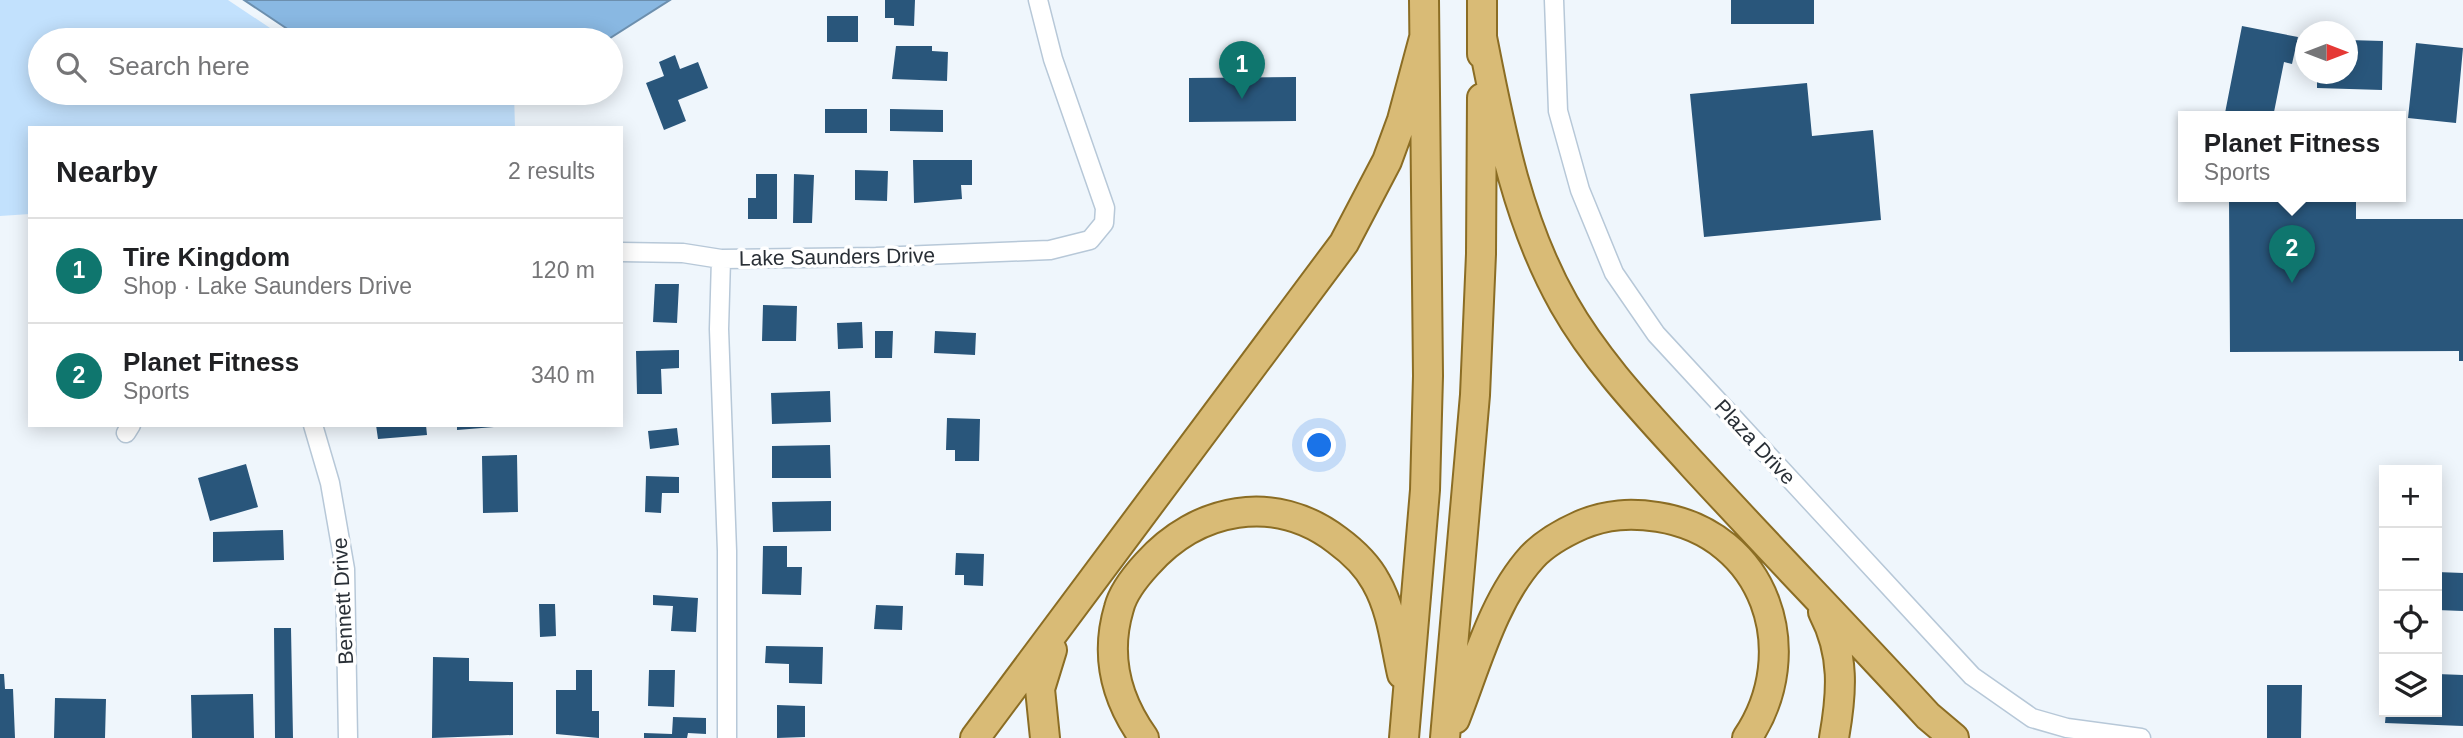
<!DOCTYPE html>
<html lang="en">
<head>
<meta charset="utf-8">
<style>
  :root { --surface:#fff; --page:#f6f6f6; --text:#202124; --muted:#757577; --line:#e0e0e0; --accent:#0f766e }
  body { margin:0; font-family:Helvetica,sans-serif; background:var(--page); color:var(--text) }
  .controls { position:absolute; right:21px; bottom:21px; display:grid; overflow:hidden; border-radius:0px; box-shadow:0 4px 18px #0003 }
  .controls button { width:63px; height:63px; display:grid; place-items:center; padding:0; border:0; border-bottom:2px solid var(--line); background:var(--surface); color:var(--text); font:35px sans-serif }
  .compass { position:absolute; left:2295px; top:21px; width:63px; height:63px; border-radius:50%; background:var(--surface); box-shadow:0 4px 18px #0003; rotate:90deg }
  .you { position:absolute; left:1320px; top:446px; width:24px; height:24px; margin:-18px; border:5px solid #fff; border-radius:50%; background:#1a73e8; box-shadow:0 0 0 10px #1a73e833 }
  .badge { display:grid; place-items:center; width:46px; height:46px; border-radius:50%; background:var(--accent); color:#fff; font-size:23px; font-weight:700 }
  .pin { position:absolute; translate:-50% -58px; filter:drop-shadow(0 2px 4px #0008) }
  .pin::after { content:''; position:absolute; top:37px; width:24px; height:21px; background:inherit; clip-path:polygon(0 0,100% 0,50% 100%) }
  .popup { position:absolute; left:2178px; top:111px; width:228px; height:91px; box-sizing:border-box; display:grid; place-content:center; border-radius:0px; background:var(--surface); filter:drop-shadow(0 2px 5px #0005); font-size:23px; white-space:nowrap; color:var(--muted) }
  .popup b { font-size:26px; color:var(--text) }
  .popup::after { content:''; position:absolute; left:50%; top:100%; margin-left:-14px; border:14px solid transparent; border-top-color:var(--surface) }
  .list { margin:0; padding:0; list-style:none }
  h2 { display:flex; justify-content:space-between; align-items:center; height:91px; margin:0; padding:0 28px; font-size:30px }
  h2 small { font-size:23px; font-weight:400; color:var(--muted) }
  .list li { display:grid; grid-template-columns:46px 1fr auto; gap:21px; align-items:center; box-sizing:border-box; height:105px; padding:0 28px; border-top:2px solid var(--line) }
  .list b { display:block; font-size:26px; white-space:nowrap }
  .list p { margin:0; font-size:23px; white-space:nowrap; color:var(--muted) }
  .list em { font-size:23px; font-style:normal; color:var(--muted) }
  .icon { flex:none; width:38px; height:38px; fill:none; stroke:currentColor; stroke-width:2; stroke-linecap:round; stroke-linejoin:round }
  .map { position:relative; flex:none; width:2463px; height:738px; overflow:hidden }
  .search { position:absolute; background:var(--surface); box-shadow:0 4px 18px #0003; left:28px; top:28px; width:595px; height:77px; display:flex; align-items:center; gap:18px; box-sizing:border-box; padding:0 24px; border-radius:38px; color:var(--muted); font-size:26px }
  .panel { position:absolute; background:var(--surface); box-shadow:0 4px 18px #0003; left:28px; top:126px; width:595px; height:301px; border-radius:0px }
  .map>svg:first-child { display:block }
  .green { fill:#c2e1fd }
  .water { fill:#89b8e2; stroke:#6c8fae; stroke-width:2 }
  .building { fill:#29567b }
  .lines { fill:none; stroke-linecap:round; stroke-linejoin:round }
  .minor-casing { stroke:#b7c8d8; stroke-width:21 }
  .primary-casing { stroke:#8b6d24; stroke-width:32 }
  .minor { stroke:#fff; stroke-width:18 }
  .primary { stroke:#d9bb76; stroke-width:28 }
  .labels { text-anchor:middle; stroke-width:7; stroke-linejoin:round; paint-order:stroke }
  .street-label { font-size:21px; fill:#292f36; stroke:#fff }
</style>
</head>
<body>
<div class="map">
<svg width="2463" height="738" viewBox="0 0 2463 738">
  <rect width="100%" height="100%" fill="#eff6fc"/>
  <path class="green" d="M0 0H228L288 40H40V93H514L515 128H30V214L0 216Z"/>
  <path class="water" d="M244 0H670L607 40H343L295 34Z"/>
  <path class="building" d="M885 0H915L914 26 894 25V18H885Z
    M1731 0H1814V24H1731Z
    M827 16H858V42H827Z
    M2242 26 2298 37 2292 64 2284 62 2273 117 2225 113Z
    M2348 40 2383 41 2382 90 2317 88V74H2348Z
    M2416 43 2463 48 2456 123 2408 118Z
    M896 46H932V51L948 52 947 81 892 79Z
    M675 55 680 69 698 62 708 88 678 100 686 121 664 130 646 83 664 76 659 62Z
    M1296 77V121L1189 122V78Z
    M1807 83 1812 136 1873 130 1881 220 1704 237 1690 94Z
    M825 109H867V133H825Z
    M890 109 943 110V132L890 131Z
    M913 160H972V185H961L962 199 914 203Z
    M855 170 888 171 887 201 855 200Z
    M756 174H777V219H748V198H756Z
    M794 174 814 175 812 223H793Z
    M2356 198V219H2463V361H2459V351L2230 352 2229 199Z
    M655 284H679L677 323 653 322Z
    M763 305 797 306 796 341H762Z
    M862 322 863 348 838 349 837 323Z
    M875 331H893L892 358H875Z
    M935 331 976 333 975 355 934 353Z
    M679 350V368L661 369 662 394H637L636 351Z
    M830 391 831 422 772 424 771 393Z
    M947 418 980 419 979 461H955V450H946Z
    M376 425H426L427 435 378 439Z
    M457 425H494V427L457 430Z
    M677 428 679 445 650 449 648 431Z
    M830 445 831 478H772V446Z
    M517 455 518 512 483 513 482 456Z
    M246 464 258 507 210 521 198 478Z
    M646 476 679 477V493H662L661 513 645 512Z
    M831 501V531L773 532 772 502Z
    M283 530 284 560 213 562V532Z
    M763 546H787V567H802L801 595 762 594Z
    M956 553 984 554 983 586 964 585V575H955Z
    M2437 572 2463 573V611L2437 610Z
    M653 595 698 598 696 632 671 631 673 606 653 605Z
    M539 604H555L556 636 540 637Z
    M876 605 903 606 902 630 874 629Z
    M274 628H291L293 738H275Z
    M766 646 823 647 822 684 789 683V664L765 663Z
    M433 657 469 658V681L513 682V735L432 738Z
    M576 670H592V711H599V738L556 734V690H576Z
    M649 670H675L674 707 648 706Z
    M0 674H4L5 689H13L15 738H0Z
    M2437 674 2463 675V726L2385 723 2386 712H2437Z
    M2267 685H2302L2301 738H2267Z
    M253 694 254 738H192L191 695Z
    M55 698 106 699 105 738H54Z
    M777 705 805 706V737L777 738Z
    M673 717 706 718V734L688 733 687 738H644V733L672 734Z"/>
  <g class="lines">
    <g class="minor-casing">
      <path id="minor" d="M1554 0 1558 111 1580 190 1614 273 1656 334 1972 676 2032 718 2067 728 2141 738
        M621 252 683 253 721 259 876 257 1050 250 1090 240 1104 223 1105 208 1053 59 1038 0
        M721 259 719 329 727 551V738
        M313 425 330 483 345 569 348 738
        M126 433 131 425"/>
    </g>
    <g class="primary-casing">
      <path id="primary" d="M1482 0V54
        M1482 37C1500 129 1517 221 1564 304 1598 364 1647 414 1693 465 1771 550 1851 632 1928 716L1954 738
        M1823 612C1845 654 1842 693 1834 738
        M1455 719C1476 666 1493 600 1532 557 1545 543 1563 533 1581 525 1607 514 1631 513 1658 517 1766 534 1805 652 1747 738
        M975 738 1344 243 1387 161 1402 120 1424 38
        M1045 738 1040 689 1052 650
        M1144 738C1116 699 1105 655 1119 608 1123 592 1136 576 1147 564 1197 508 1274 492 1337 540 1352 551 1367 565 1376 582 1392 610 1395 643 1402 674
        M1404 738 1425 490 1428 376 1424 0
        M1445 738 1475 395 1481 254 1482 98"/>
    </g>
    <use href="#minor" class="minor"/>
    <use href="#primary" class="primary"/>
  </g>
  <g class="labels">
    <g class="street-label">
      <text transform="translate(837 257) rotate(-1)" y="7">Lake Saunders Drive</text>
      <text transform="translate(1755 442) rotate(47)" y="7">Plaza Drive</text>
      <text transform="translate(343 601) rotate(-93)" y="7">Bennett Drive</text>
    </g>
  </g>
</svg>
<div class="controls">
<button>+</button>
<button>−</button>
<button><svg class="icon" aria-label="locate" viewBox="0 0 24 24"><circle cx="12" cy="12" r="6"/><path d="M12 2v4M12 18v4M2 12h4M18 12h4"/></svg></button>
<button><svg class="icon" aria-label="layers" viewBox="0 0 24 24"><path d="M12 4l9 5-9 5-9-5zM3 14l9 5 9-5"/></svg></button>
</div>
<svg class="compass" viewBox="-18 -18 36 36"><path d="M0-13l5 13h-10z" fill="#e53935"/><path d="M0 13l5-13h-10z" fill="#757577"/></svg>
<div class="you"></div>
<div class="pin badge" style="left:1242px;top:99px">1</div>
<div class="pin badge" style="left:2292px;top:283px">2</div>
<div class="popup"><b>Planet Fitness</b>Sports</div>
<div class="search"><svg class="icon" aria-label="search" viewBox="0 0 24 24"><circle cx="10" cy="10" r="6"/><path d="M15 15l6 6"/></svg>Search here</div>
<section class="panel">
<h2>Nearby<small>2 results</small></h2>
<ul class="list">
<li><span class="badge">1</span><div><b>Tire Kingdom</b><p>Shop · Lake Saunders Drive</p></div><em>120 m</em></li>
<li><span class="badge">2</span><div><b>Planet Fitness</b><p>Sports</p></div><em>340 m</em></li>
</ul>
</section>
</div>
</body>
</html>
